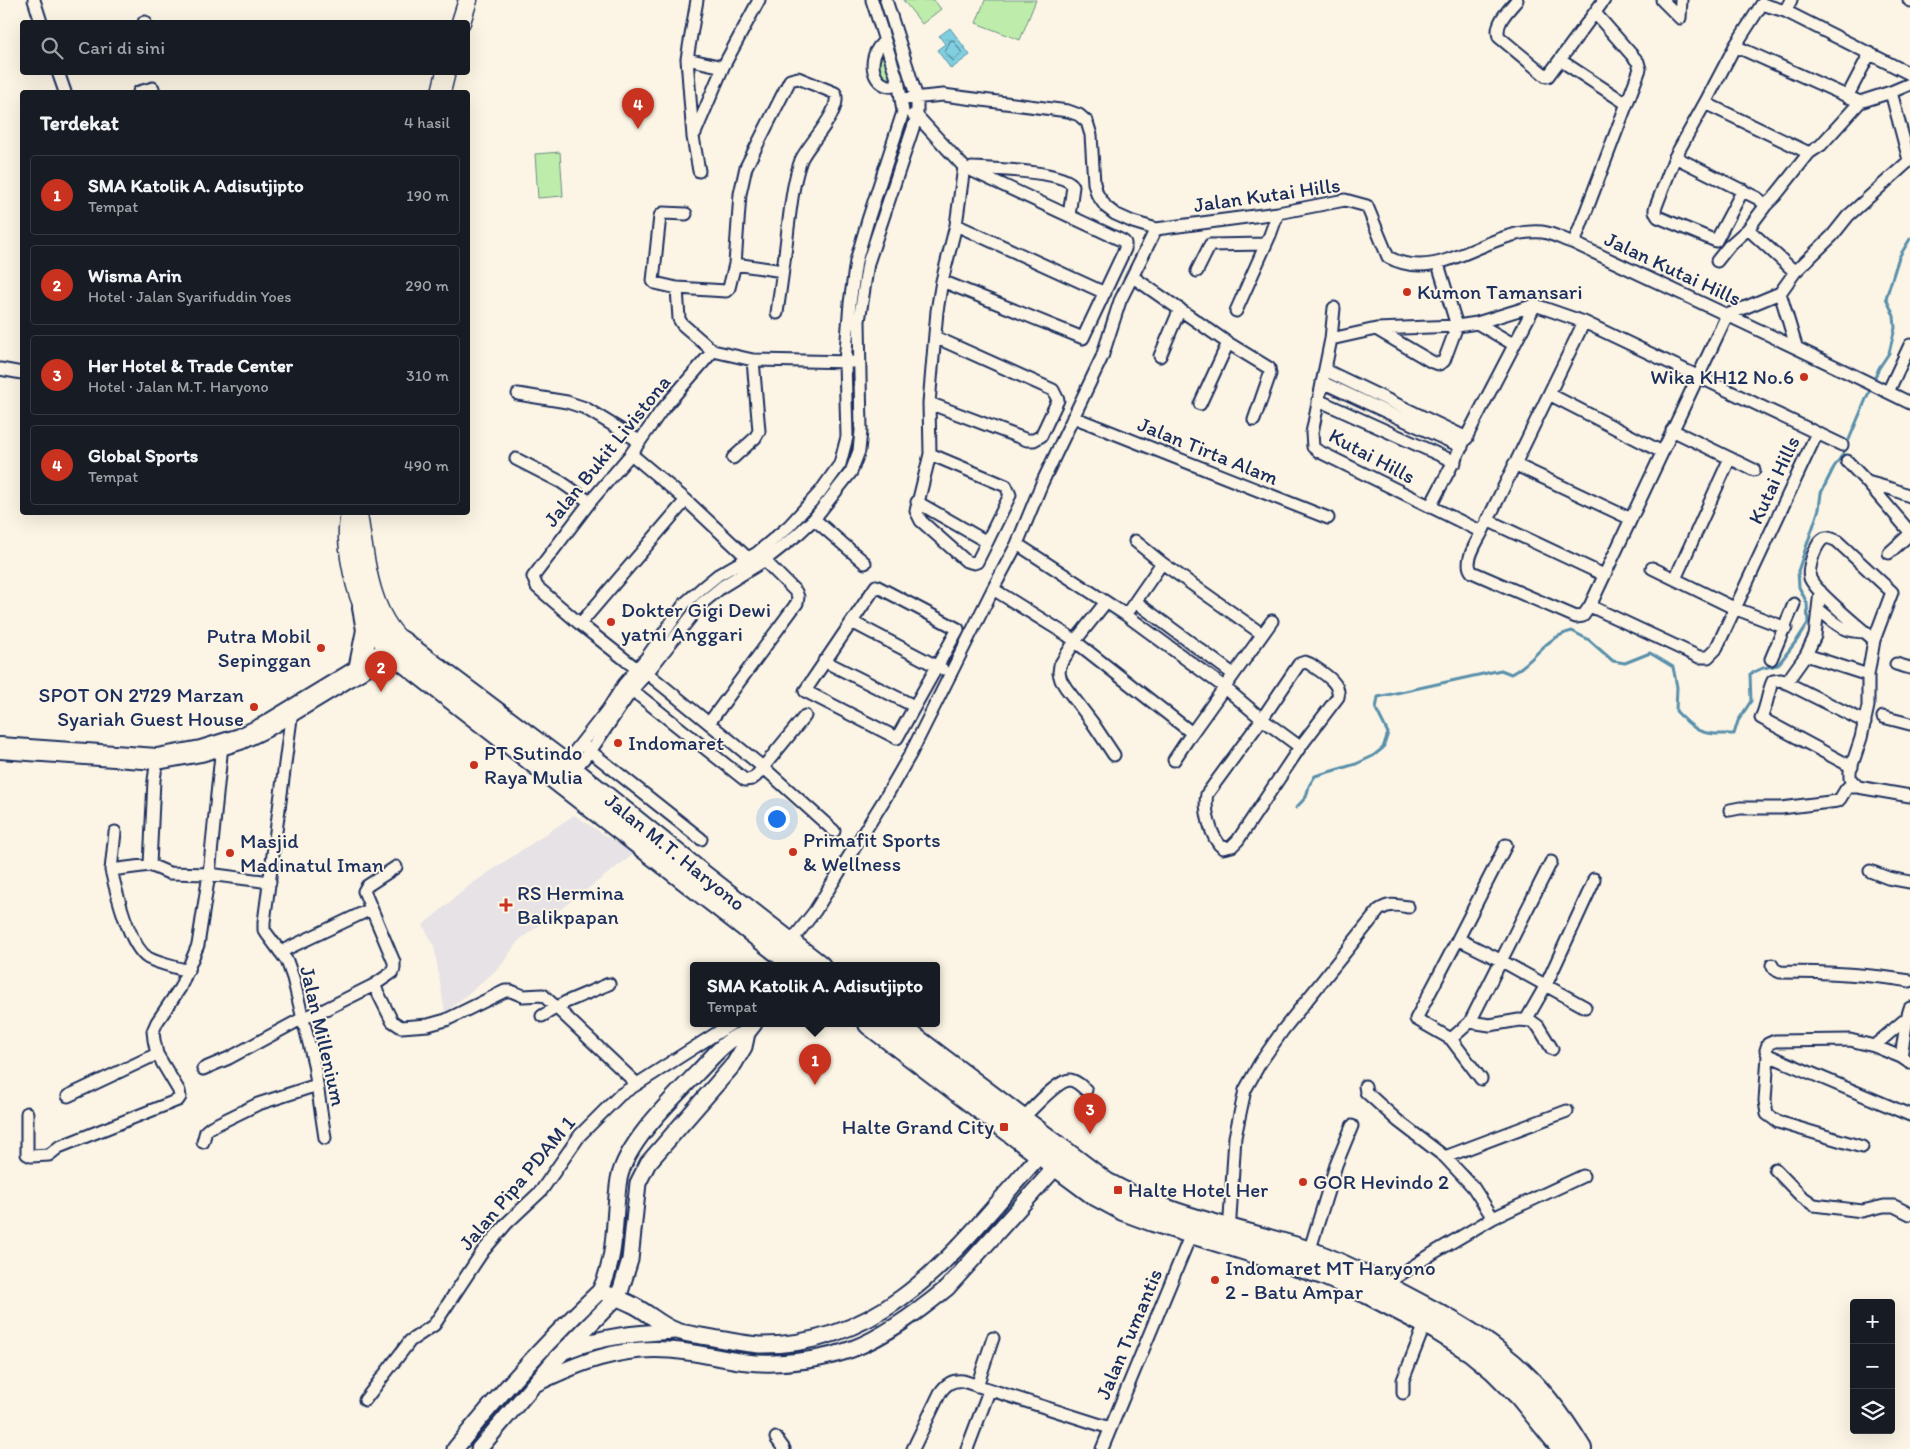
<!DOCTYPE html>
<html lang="id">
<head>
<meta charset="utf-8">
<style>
  :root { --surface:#171b24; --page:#242831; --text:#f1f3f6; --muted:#9ea1a6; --line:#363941; --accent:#c8321e }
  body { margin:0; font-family:Itim,sans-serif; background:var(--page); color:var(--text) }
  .controls { position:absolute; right:15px; bottom:15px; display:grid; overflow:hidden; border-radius:5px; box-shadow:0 5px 20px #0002 }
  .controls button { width:45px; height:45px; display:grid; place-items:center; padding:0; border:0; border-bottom:1px solid var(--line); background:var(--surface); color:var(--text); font:25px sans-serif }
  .you { position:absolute; left:776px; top:818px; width:18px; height:18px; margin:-12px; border:4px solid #fff; border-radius:50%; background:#1a73e8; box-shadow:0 0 0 8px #1a73e833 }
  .badge { display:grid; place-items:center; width:32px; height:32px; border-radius:50%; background:var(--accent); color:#fff; font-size:16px; font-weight:700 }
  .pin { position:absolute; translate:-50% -41px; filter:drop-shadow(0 1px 2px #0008) }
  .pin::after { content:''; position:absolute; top:26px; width:18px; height:15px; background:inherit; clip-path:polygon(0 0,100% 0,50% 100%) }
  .popup { position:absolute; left:690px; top:962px; width:250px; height:65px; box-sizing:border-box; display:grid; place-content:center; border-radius:5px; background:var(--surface); filter:drop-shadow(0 1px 4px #0005); font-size:16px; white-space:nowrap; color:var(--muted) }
  .popup b { font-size:19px; color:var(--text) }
  .popup::after { content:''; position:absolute; left:50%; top:100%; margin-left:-10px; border:10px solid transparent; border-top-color:var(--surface) }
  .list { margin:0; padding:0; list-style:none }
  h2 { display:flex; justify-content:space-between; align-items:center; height:65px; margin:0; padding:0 20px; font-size:21px }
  h2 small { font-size:16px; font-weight:400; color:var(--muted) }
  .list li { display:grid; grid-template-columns:32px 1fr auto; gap:15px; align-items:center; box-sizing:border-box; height:80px; margin:0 10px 10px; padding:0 10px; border:1px solid var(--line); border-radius:5px }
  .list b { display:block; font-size:19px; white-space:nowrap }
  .list p { margin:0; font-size:16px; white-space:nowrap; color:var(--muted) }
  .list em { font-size:16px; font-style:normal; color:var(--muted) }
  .icon { flex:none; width:28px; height:28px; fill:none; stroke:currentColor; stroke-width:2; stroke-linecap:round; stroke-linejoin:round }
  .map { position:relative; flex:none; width:1910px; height:1449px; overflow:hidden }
  .search { position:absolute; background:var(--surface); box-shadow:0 5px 20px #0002; left:20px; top:20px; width:450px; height:55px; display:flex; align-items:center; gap:12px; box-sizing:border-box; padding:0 18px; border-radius:5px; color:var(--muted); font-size:19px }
  .panel { position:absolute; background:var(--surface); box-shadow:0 5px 20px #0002; left:20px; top:90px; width:450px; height:425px; border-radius:5px }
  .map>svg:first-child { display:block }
  .built { fill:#e6e2e6 }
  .green { fill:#beecaa; stroke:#6c8e84 }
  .water { fill:url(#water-ripples); stroke:#588fab }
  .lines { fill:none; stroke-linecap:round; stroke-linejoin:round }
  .shore { stroke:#436f91; stroke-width:1 }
  .stream { stroke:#588fab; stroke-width:3 }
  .street-casing { stroke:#1b2f5e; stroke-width:15 }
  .secondary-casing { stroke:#1b2f5e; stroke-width:19 }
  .primary-casing { stroke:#1b2f5e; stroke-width:21 }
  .highway-casing { stroke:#1b2f5e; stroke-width:24 }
  .street { stroke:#fcf5e5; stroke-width:11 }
  .secondary { stroke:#fcf5e5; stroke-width:15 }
  .primary { stroke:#fcf5e5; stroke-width:18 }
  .highway { stroke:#fcf5e5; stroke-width:20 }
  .poi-dot { fill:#c8321e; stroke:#fcf5e5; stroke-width:2 }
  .labels { text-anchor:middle; stroke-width:4; stroke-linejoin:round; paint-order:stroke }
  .street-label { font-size:21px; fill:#1b2f5e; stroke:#fcf5e5 }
  .poi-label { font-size:21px; fill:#1b2f5e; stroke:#fcf5e5; text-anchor:start }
</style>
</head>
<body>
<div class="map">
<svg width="1910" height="1449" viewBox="0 0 1910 1449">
  <defs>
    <pattern id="water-ripples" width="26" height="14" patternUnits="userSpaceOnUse" patternTransform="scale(1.25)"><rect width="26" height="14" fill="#80cfde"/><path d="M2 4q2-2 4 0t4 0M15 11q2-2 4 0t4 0" fill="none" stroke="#6eb2c1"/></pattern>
  </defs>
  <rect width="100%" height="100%" fill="#fcf5e5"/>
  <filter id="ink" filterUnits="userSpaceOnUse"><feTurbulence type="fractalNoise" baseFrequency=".02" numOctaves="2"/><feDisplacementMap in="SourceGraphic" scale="10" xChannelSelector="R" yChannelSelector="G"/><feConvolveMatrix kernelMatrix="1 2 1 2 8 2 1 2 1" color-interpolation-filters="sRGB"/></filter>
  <g filter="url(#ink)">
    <path class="built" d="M574 815 634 854 518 941 500 967 445 1013 434 946 423 925 470 885Z"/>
    <path class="green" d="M903 0H934L941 9 922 24Z
      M985 0H1036L1020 40 976 23Z
      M884 50 890 78 886 79 880 77 876 57Z
      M560 152 563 196 538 198 535 154Z"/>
    <path class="water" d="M950 28 970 55 951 69 937 50 945 44 939 36Z"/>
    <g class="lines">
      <path class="shore" d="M953 40 962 53 953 61 945 52 950 41Z"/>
      <path class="stream" d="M1296 808 1306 797 1309 786 1315 776 1356 764 1373 756 1383 748 1388 733 1376 709 1378 697 1501 670 1511 674C1535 662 1543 638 1572 631L1589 640 1613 661 1625 663 1650 653 1673 667 1677 687 1676 711C1699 735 1701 734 1734 734L1738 721 1751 701 1750 674 1763 668 1778 665 1797 640 1808 623 1807 603 1799 587 1798 571 1819 509 1821 493 1834 467 1843 454 1879 368 1889 353 1895 328 1894 316 1886 298 1899 257 1910 239"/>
      <g class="street-casing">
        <path id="street" d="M34 0 41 22
          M697 0 687 59 693 137 699 171
          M1517 0C1509 10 1494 23 1499 37L1546 76H1548L1604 0
          M1662 0 1680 18 1681 0
          M1791 0 1785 11 1910 74
          M1909 0 1910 1
          M1785 11 1762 4 1735 46 1860 102 1891 92
          M144 22H145
          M885 41C864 56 872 93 899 85
          M1735 46 1705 103 1809 153 1821 145 1860 102
          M687 59 723 67
          M1560 60 1627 104
          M58 72 65 92
          M139 92 153 88
          M1847 97 1870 53
          M902 99 943 95 1068 111 1079 115 1087 122 1091 135 1094 183 1097 194 1106 207 1115 214 1133 222 1156 229 1278 213 1345 200 1367 206 1388 257C1441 286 1489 227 1542 232 1552 233 1564 240 1574 243 1686 296 1799 348 1910 403
          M1705 103 1675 157 1757 198 1766 205 1775 196 1809 153
          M913 115 917 116 964 167 956 225 942 281 937 311 929 403 930 454 916 511 921 521 966 561 974 563 977 562 987 542 917 502
          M695 133 723 67 759 0
          M1675 157 1655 209V212L1658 217 1716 241 1743 190
          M1909 160 1891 92 1910 84
          M972 168C990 169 1065 171 1073 186L1069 216
          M686 214 663 213 660 216 653 281 655 283 677 288 726 291 729 288 735 264 740 194 746 167 790 80 798 78 835 93C843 110 808 144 801 160 793 182 791 205 788 228 785 257 781 285 777 313
          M956 225 1105 293
          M1748 229 1795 272
          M1574 243 1640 69 1638 62 1595 13
          M1717 261 1729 246 1748 229 1766 205
          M735 264 783 271
          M1197 271 1210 245 1266 244
          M1133 277 1228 343 1269 368 1270 374 1254 420
          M942 281 1083 338 1125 249V243L1123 241 964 167
          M677 288 679 319 682 324 713 351 753 360 852 362
          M1780 293 1796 346
          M1236 311 1270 235 1278 213
          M1477 323 1513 344
          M1376 329 1432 362 1439 364 1444 361 1457 326 1438 264
          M1331 339 1376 329 1457 326 1477 323 1535 305 1584 322 1817 433 1716 649 1708 657H1699L1590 606 1583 616 1576 617 1472 572C1463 562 1477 542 1482 532L1318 451 1313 447 1312 433 1331 339 1334 308
          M1160 356 1180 309
          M0 369 22 373
          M1325 370 1467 438
          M1322 382 1462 447
          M1888 392 1910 345
          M518 394 567 402 585 408 639 441
          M1549 394 1662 452
          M1318 400 1455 462
          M929 403 1027 440H1034L1041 436 1058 400 1053 390 935 337
          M1200 404 1228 343
          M1073 417 1328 518
          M1672 430 1754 470
          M1817 433 1842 445
          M631 454 686 500 753 563
          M930 454 1006 486 1010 495 987 542
          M733 458 755 438 759 431 753 360
          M516 459 561 482 590 502
          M1847 461 1867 482 1892 489 1910 496
          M1514 464 1631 519
          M1867 482 1910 532
          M1430 507 1535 305
          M814 519 865 563
          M1487 520 1604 575
          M1482 532 1584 322
          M1135 541 1162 563
          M1017 544 1126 615 1224 687 1262 719 1300 747
          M1889 553 1910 534
          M1652 568 1734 608 1786 628
          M1675 579 1730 458
          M876 586 958 629 897 738 805 691Z
          M993 589 1067 635 1192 733 1272 621
          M1820 591 1815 636 1806 655 1868 675
          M1106 602 1075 641 1060 665 1059 673 1061 680 1066 688 1092 722 1114 755
          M1136 602 1233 674
          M1590 606 1727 315 1780 293 1795 272 1832 236 1848 216 1910 160
          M1818 609C1836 623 1841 632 1866 632
          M1126 615 1162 563 1262 634
          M852 622 942 669
          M580 624 686 500
          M1874 640C1861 628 1815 592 1810 578 1807 570 1816 539 1826 538 1830 537 1834 540 1837 541L1892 592 1874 640 1868 675V706L1861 738 1850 771V779L1858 787 1910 796
          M1771 659 1794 604
          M824 661 914 706
          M1305 662 1310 664C1321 672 1341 682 1338 697L1300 747 1238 840 1232 846 1223 848C1210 838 1204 808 1207 794L1262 719 1299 664Z
          M1896 664 1910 668
          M637 669 580 624 537 587 533 577 590 502 631 454 661 411 713 351
          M647 673 764 768 834 831
          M1786 683 1806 655
          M627 686 745 780 752 779 756 776 805 716
          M292 711 264 922V930L287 961 293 978 314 1064 325 1138
          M1883 717 1910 724
          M709 723 797 603 798 597 796 592 760 556
          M222 745 209 874 270 882
          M585 747 701 839
          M157 759 154 780 150 865 111 870C116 891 129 946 148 958 159 964 176 967 188 971
          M1174 760 1192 733
          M565 764 608 709 624 684 647 657 685 603 702 588 718 575 757 553 789 526 820 492 840 464 847 437 845 362 850 303 856 261 868 220 903 112 899 85 872 0
          M1852 767 1761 718C1767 707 1769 686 1773 681L1781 680 1865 722
          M573 771 591 750 632 690 647 673 701 604 723 586 765 560 798 534 814 519 851 472 859 451 861 431 859 321 868 263 917 116V98L886 0
          M1730 810 1740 808H1781L1838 801C1843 797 1843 791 1848 787H1858
          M1551 862 1470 1022 1451 1039 1416 1019 1458 939 1500 960 1585 1007
          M111 870 115 832
          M1870 871 1888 878 1910 882
          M1458 939 1506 845
          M790 943 815 911 884 800 911 753 993 589 1017 544 1042 483 1102 357 1120 301 1156 229
          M280 952 371 909
          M1772 965 1774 969 1780 972C1823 972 1867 974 1910 981
          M374 985 392 1021 401 1027 428 1025 446 1020 505 991H511L523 996 543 995 637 1084
          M1910 1008 1907 1018 1901 1057 1910 1063
          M542 1016 566 1002 609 984
          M1526 1020 1546 985 1593 883 1594 879
          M1470 1022 1490 1025 1519 1020 1531 1021 1538 1026 1552 1049
          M1451 1039 1481 1079
          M1874 1046 1907 1018
          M1768 1055 1765 1101 1767 1114 1778 1122 1862 1147
          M1901 1057 1874 1046 1850 1040 1775 1041 1768 1044 1766 1050 1768 1055 1910 1115
          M203 1069 229 1058 303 1018 326 1009 374 985 393 972 394 968V962L364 891 367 886 396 867
          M1365 1086 1366 1092 1398 1121 1445 1157 1473 1187 1493 1218
          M68 1096 157 1054 154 1040 153 1031 157 1022 180 988 198 945 209 874 169 873 150 865
          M27 1113V1154L31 1156 49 1155 59 1147 178 1100 180 1097 179 1091 157 1054
          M1021 1120C1031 1111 1057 1080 1070 1080 1077 1081 1081 1086 1086 1090
          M203 1142 206 1131 211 1127 258 1104 317 1085
          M1445 1157 1567 1111
          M1775 1169 1801 1196 1814 1205 1862 1211 1884 1206H1894L1910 1214
          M1229 1234 1235 1137 1245 1090 1260 1063 1283 1030 1379 910C1389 903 1397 905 1408 907
          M1309 1252 1336 1165 1352 1126
          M1384 1285 1435 1252 1493 1218 1583 1176
          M977 1386 993 1338
          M1403 1393V1380L1425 1324
          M365 1400 410 1341 434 1325 483 1251 507 1223 541 1191 580 1135 620 1095 731 1024
          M776 1438 784 1449
          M913 1449 940 1393C946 1384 952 1380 963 1381L1110 1428
          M967 1449 989 1391
          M1102 1449 1191 1234"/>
      </g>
      <g class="secondary-casing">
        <path id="secondary" d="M600 1291C610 1295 621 1299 631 1304 647 1311 661 1326 677 1331 690 1335 704 1336 718 1339 731 1341 745 1344 759 1345 896 1347 965 1236 1047 1147
          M567 1350C602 1336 638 1333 675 1331
          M535 1384C578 1363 620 1346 669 1350 704 1352 738 1365 774 1363 799 1362 828 1358 852 1349 886 1336 919 1311 947 1288L1063 1159
          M455 1449C500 1393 548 1340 600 1291 618 1256 613 1216 619 1179 626 1143 672 1099 697 1073 709 1061 721 1045 736 1037 739 1035 743 1034 747 1033
          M479 1449 553 1362 616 1298 621 1289 630 1260 638 1183 648 1163 734 1064 744 1047 747 1033 754 1024"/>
      </g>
      <g class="primary-casing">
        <path id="primary" d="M461 22 468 0
          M441 92 446 72
          M351 512C346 528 348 542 350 558 356 595 366 620 389 650
          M357 512C360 522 360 530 362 540 367 574 374 616 401 641"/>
      </g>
      <g class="highway-casing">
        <path id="highway" d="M389 650 796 966
          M359 670 367 630 363 608
          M0 748 157 759 201 751 240 739 265 727 359 670 401 641 565 764 704 876 820 966
          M869 1024 1021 1140 1095 1195 1110 1203 1123 1210 1153 1221 1323 1274 1367 1293 1436 1329 1471 1351 1494 1370 1520 1396 1563 1449
          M896 1024 1106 1183C1169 1218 1239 1230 1307 1251 1339 1262 1370 1278 1400 1294 1434 1312 1470 1330 1500 1354 1533 1379 1560 1414 1581 1449"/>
      </g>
      <use href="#street" class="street"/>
      <use href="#secondary" class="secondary"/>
      <use href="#primary" class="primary"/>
      <use href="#highway" class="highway"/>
    </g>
  </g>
  <g class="poi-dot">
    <circle cx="1407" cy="292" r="5"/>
    <circle cx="1804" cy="377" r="5"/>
    <circle cx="611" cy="622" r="5"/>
    <circle cx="321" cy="648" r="5"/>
    <circle cx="254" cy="707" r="5"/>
    <circle cx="618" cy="743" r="5"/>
    <circle cx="474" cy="765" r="5"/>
    <circle cx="793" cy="852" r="5"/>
    <circle cx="230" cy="853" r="5"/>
    <path d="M503.5 897.5h5v5h5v5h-5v5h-5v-5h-5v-5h5z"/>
    <rect x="999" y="1122" width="10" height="10" rx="2.5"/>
    <circle cx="1303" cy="1182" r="5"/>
    <rect x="1113" y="1185" width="10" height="10" rx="2.5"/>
    <circle cx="1215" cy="1280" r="5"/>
  </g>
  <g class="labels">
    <g class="street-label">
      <text transform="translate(1267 195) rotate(-8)" y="7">Jalan Kutai Hills</text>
      <text transform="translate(1673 269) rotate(25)" y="7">Jalan Kutai Hills</text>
      <text transform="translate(607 451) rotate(-51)" y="7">Jalan Bukit Livistona</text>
      <text transform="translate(1208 451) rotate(22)" y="7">Jalan Tirta Alam</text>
      <text transform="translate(1372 456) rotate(28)" y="7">Kutai Hills</text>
      <text transform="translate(1774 480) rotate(-65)" y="7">Kutai Hills</text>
      <text transform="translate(675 852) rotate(39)" y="7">Jalan M.T. Haryono</text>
      <text transform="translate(323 1036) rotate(77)" y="7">Jalan Millenium</text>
      <text transform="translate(517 1183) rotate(-50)" y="7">Jalan Pipa PDAM 1</text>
      <text transform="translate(1129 1334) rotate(-67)" y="7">Jalan Tumantis</text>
    </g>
    <g class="poi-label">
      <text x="1417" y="299">Kumon Tamansari</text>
      <text x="1794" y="384" text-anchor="end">Wika KH12 No.6</text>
      <text x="621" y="617">Dokter Gigi Dewi<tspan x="621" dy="24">yatni Anggari</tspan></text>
      <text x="311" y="643" text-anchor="end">Putra Mobil<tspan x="311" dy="24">Sepinggan</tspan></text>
      <text x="244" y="702" text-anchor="end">SPOT ON 2729 Marzan<tspan x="244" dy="24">Syariah Guest House</tspan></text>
      <text x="628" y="750">Indomaret</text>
      <text x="484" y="760">PT Sutindo<tspan x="484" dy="24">Raya Mulia</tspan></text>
      <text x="803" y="847">Primafit Sports<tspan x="803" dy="24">&amp; Wellness</tspan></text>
      <text x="240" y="848">Masjid<tspan x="240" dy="24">Madinatul Iman</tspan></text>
      <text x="517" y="900">RS Hermina<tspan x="517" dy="24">Balikpapan</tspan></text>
      <text x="994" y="1134" text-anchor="end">Halte Grand City</text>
      <text x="1313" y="1189">GOR Hevindo 2</text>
      <text x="1128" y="1197">Halte Hotel Her</text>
      <text x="1225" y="1275">Indomaret MT Haryono<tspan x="1225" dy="24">2 - Batu Ampar</tspan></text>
    </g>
  </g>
</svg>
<div class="controls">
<button>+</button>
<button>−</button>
<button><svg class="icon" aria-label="layers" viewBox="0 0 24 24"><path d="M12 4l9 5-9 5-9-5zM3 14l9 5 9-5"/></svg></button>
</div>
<div class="you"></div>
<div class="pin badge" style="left:815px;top:1085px">1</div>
<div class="popup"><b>SMA Katolik A. Adisutjipto</b>Tempat</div>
<div class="pin badge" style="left:381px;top:692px">2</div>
<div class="pin badge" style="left:1090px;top:1134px">3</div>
<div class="pin badge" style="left:638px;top:129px">4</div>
<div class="search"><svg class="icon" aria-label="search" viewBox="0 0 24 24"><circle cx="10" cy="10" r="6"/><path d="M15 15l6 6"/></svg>Cari di sini</div>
<section class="panel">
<h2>Terdekat<small>4 hasil</small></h2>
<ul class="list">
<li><span class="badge">1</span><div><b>SMA Katolik A. Adisutjipto</b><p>Tempat</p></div><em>190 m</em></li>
<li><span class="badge">2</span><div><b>Wisma Arin</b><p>Hotel · Jalan Syarifuddin Yoes</p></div><em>290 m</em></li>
<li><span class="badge">3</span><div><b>Her Hotel &amp; Trade Center</b><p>Hotel · Jalan M.T. Haryono</p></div><em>310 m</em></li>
<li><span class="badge">4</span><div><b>Global Sports</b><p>Tempat</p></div><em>490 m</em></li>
</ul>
</section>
</div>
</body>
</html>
